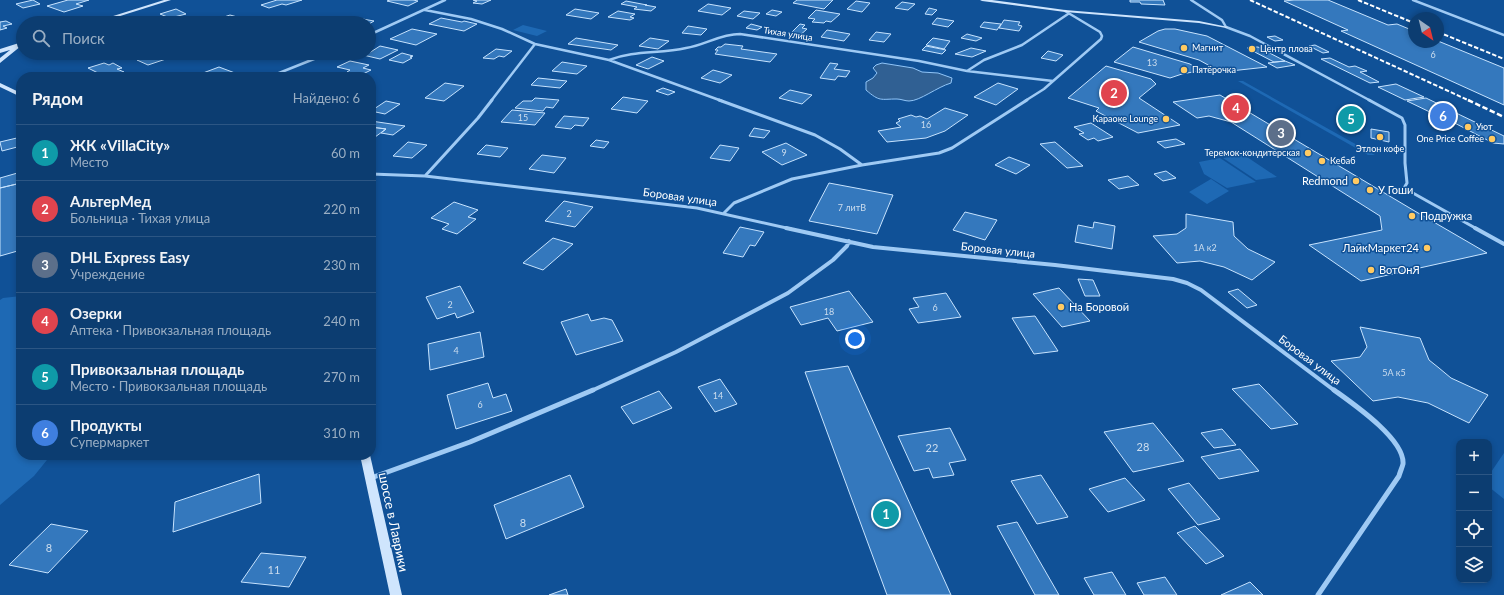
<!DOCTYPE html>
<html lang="ru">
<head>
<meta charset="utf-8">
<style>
  :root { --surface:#0c3d71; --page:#1a4879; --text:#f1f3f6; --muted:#9aaec3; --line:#2c5684; --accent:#8bbbb9 }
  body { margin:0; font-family:Lato,sans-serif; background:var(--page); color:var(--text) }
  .controls { position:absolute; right:12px; bottom:12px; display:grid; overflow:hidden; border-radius:8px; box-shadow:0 2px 6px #0003 }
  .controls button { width:36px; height:36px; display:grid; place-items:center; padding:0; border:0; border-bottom:1px solid var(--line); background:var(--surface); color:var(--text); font:20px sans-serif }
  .compass { position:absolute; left:1408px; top:12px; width:36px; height:36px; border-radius:50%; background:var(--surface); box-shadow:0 2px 6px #0003; rotate:145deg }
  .you { position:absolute; left:855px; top:339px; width:14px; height:14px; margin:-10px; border:3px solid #fff; border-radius:50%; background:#1a73e8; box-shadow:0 0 0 6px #1a73e833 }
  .badge { display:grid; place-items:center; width:26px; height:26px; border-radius:50%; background:var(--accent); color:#fff; font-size:13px; font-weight:700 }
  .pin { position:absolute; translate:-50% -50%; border:2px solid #fff; box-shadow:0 1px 4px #0006 }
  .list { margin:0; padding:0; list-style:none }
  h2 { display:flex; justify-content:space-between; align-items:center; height:52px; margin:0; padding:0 16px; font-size:17px }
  h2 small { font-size:13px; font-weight:400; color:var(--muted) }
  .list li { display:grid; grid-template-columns:26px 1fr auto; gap:12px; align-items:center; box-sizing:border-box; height:56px; padding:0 16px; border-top:1px solid var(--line) }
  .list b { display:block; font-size:15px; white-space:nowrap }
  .list p { margin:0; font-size:13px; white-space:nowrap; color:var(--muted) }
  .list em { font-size:13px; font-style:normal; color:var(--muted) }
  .icon { flex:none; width:22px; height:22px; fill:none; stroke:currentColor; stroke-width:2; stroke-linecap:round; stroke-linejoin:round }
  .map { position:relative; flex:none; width:1504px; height:595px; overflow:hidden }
  .search { position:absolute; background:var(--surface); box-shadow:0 2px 6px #0003; left:16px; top:16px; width:360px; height:44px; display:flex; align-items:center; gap:10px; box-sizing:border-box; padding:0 14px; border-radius:22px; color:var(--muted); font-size:15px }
  .panel { position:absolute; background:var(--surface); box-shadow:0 2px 6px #0003; left:16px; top:72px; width:360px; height:388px; border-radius:16px }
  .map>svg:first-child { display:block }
  .green { fill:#1e69b4 }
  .water { fill:#306093; stroke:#90c5f8 }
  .building { fill:#3478bd; stroke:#c7e3fe }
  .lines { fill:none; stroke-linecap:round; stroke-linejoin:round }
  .street-far3 { stroke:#9fcaf4; stroke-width:2.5 }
  .street-far2 { stroke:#9fcaf4; stroke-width:3 }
  .street-far1 { stroke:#9fcaf4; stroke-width:4 }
  .street { stroke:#9fcaf4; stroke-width:5 }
  .secondary { fill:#cfe5fd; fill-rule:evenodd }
  .rail-far1 { stroke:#fff; stroke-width:2; stroke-dasharray:4.5 2; stroke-linecap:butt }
  .rail { stroke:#fff; stroke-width:2.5; stroke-dasharray:5.5 2.5; stroke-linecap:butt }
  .poi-dot { fill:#ffca62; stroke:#105197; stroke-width:1.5 }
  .labels { text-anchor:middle; stroke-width:3; stroke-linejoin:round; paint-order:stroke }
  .far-street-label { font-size:9px; fill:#fff; stroke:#105197 }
  .far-poi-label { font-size:9px; fill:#fff; stroke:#105197; text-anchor:start }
  .number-label { font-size:9px; fill:#cde }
  .poi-label { font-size:11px; fill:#fff; stroke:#105197; text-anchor:start }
  .street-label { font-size:11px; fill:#fff; stroke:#105197 }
  .near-number-label { font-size:11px; fill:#cde }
  .near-street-label { font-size:13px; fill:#fff; stroke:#105197 }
</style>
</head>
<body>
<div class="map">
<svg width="1504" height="595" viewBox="0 0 1504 595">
  <rect width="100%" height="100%" fill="#105197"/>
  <path class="green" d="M523 25 547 31 537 36 513 30Z
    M1238 81H1243L1375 155H1368Z
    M1243 155 1247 157 1277 177 1256 180 1223 158Z
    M1220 158 1256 182 1227 188 1204 174 1199 162Z
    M1211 179 1229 191 1207 204 1189 192Z
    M21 296V455H51L34 476 0 505V300L3 298Z
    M1504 453V499L1489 487V475Z"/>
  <path class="water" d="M882 63 913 68 922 72 938 73 952 78 951 83C937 87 920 101 909 101 905 101 901 99 897 99 880 99 880 102 866 90V82L873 78 877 73 873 68 876 65Z"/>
  <path class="building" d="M33 0 40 4 23 8 16 4Z
    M68 0H89L76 4 83 6 64 12 47 6Z
    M277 0H302L286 5 282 4 269 8 261 5Z
    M390 0H413L418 1 408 6 387 1Z
    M473 0H491L482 4 473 3 477 1Z
    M797 0H833L824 9 793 3Z
    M1130 0H1163L1165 5 1141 4 1140 2H1130Z
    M1294 0H1328L1388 25 1397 24 1414 31V42L1438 41 1504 68V105L1341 31 1348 30 1284 1Z
    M626 1 647 5H645L656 7 651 11 634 9 637 7 621 4Z
    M856 1 870 3 862 12 847 9Z
    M902 2 915 4 908 10 895 8Z
    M708 4 731 8 722 15 698 11Z
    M929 8 937 10 932 15 925 14Z
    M176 9 186 14 170 18 160 14Z
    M575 9 599 13 591 19 566 15Z
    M772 10 782 12 776 16 766 14Z
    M816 10 840 14 831 22 826 21 824 23 812 22 815 19 808 18Z
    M618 11 635 14 630 17 634 18 630 20 608 17Z
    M744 11 760 13 753 19 737 16Z
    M230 15 241 18 229 22 218 19Z
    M289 18 304 22 306 23 277 22Z
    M357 18 374 21 369 24 346 22Z
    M441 18 462 22 464 21 477 24 464 31 429 24Z
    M937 18 954 21 948 27 932 24Z
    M1004 20 1020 22 1018 25 1022 26 1019 31 999 28Z
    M6 21 12 24 3 26 7 28 0 30V22Z
    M984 22 1001 24 997 30 980 27Z
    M751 24 762 27 757 30 746 28Z
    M800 24 805 25 802 28 807 29 798 37 788 36Z
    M688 26 707 29 701 35 682 33Z
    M412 29 437 34 416 45 390 39Z
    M1165 29H1175L1207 36 1267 67 1221 72 1199 60 1139 42 1158 31Z
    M827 30 850 34 844 41 821 37Z
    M876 32 891 34 884 42 869 40Z
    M967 34 982 38 976 41 961 38Z
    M1275 36 1283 40 1275 41 1267 37Z
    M576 38 618 45 611 50 568 44Z
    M650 38 669 41 658 49 639 46Z
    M933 38 950 41 944 49 926 45Z
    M725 44 743 46 741 49 777 54 770 62 715 54 718 50H715L718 47H721Z
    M1315 45 1329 52 1323 53 1309 46Z
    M380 46 398 50 380 59 363 55 369 53Z
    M926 46 946 50 942 54 922 50Z
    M1133 47 1190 64 1196 68 1198 71 1182 74 1170 78 1114 62Z
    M1258 47 1285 61 1274 62 1247 48Z
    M971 48 986 51 972 57 955 54Z
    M496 49 512 51 504 57 499 56 494 59 483 58Z
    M1048 51 1063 55 1056 61 1041 58Z
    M41 53H62L49 57Z
    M402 53 413 56 410 57 412 58 403 63 389 60Z
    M156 54 166 59 148 65 137 60Z
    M652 57 664 61 648 69 636 65Z
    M1330 58 1349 67 1355 66 1367 71 1360 72 1379 82 1370 83 1321 59Z
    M350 61 369 65 363 68 371 70 361 75 347 72 350 70 337 67Z
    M1285 61 1295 65 1277 68 1268 63Z
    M562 62 587 66 577 74 552 71Z
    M104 63 109 65 113 63 122 68 117 69 124 72 106 77 88 68Z
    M830 63 838 64 834 69 850 71 846 77 838 76 835 80 820 78Z
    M1106 66 1151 79 1156 84 1139 98 1180 125 1138 133 1096 111 1099 108 1068 98Z
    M219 67 235 73 225 77H202L207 75 203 73Z
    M713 70 732 75 720 83 701 78Z
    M538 78 567 81 560 88 531 85Z
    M445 83 464 86 444 101 425 98Z
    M998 83 1018 89 996 105 974 97Z
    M1396 84 1424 97 1405 100 1378 87Z
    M663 88 675 92 668 95 656 91Z
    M790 90 812 95 802 104 779 98Z
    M1220 95 1413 210 1487 253 1361 281 1309 245 1382 230 1380 216 1231 122 1209 116 1197 118 1173 102Z
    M623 97 648 101 637 113 611 109Z
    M535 98 559 100 553 108 546 107 543 111 515 108 523 101H532Z
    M1426 98 1453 111 1434 114 1407 101Z
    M386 101 400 104 385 114 371 111Z
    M945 108 968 115 945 131 926 138 887 142 878 131 901 127 896 123 900 121 898 119 911 115 916 117 920 116 927 119Z
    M512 110 545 113 535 125 501 122Z
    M1454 112 1504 136V144L1493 143 1445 118 1435 115Z
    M564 116 589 118 583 126 575 125 571 129 555 127Z
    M371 121 405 126 393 135 381 133 386 129 371 127Z
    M1091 123 1113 137 1098 141 1094 138 1088 140 1079 134 1084 133 1074 127Z
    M371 127 386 129 371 140Z
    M754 128 770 131 764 138 749 136Z
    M1371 129 1389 132V142L1371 138Z
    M21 137V146L2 151 0 142Z
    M1176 139 1185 144 1165 148 1157 142Z
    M596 140 609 142 604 148 590 146Z
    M408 142 427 145 412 158 393 156Z
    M1055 142 1083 166 1067 168 1040 144Z
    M786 143 807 155 782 165 762 152Z
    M486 145 508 148 500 157 477 154Z
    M720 145 739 148 730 161 710 158Z
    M542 155 566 158 554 173 529 169Z
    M1009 157 1030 165 1016 174 995 165Z
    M1166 171 1176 178 1163 181 1154 174Z
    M21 172V183L0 188V178Z
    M1128 176 1139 185 1119 189 1108 180Z
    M21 183V250L0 256V188Z
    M829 183 893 195 877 234 809 221Z
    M564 201 593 207 575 227 545 221Z
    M454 202 478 210 468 217 476 219 457 234 442 229 449 224 431 218Z
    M965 212 997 220 985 240 953 230Z
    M1186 214 1233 222 1234 236 1248 249 1275 262 1252 280 1224 267 1200 261 1177 263 1153 236 1177 234 1186 228Z
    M1094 222 1115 226 1112 249 1075 242 1078 225 1093 228Z
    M740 227 764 232 755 246 750 245 743 257 723 253Z
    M553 238 573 244 543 270 523 263Z
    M1078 279 1093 280 1100 296H1085Z
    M460 286 474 312 457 318 455 313 437 319 426 297Z
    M1059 288 1090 321 1062 327 1033 294Z
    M1238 289 1257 305 1247 308 1228 292Z
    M849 291 873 322 837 331 828 318 801 325 790 307Z
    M946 293 961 317 918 323 909 309 919 307 913 298Z
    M588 314 591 321 604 318 612 320 623 341 576 355 561 322Z
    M1035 316 1058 351 1034 354 1012 318Z
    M1360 327 1420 338 1429 360 1439 368 1451 378 1488 395 1469 423 1428 403 1398 397 1373 401 1331 361 1360 357 1367 347Z
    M480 332 484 357 430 370 428 344Z
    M848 366 951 595H887L805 372Z
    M720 379 737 404 715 412 698 387Z
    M488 383 493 398 506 394 512 411 456 429 447 395Z
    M1259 384 1298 424 1271 429 1232 389Z
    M659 391 672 408 633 424 621 407Z
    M1153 423 1184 461 1133 472 1104 432Z
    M950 428 966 460 949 463 954 475 933 478 929 468 914 471 898 436Z
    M1222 429 1236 445 1214 448 1201 433Z
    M1240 449 1259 471 1219 479 1201 457Z
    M259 474 261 503 173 532 175 502Z
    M570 475 584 507 506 539 494 505Z
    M1041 475 1068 517 1037 524 1011 481Z
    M1125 478 1145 500 1108 512 1089 489Z
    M1189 483 1220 519 1198 525 1168 489Z
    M1017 522 1059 595H1035L997 526Z
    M51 524 88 531 48 573 9 565Z
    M1195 526 1224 556 1206 564 1177 533Z
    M261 553 306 557 289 587 241 582Z
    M1112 572 1126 595H1094L1084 578Z
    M1165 577 1177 595H1144L1137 583Z
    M1250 582 1263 595H1221Z
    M566 589 568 595H549Z"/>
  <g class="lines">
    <path class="street-far3" d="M1191 0 1222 20 1226 27 1250 36 1371 101
      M1413 0 1504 35
      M425 10 471 19 502 29 535 44 609 60 722 101
      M369 35 445 0
      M609 60C634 50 660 54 686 48 705 45 720 34 740 34L919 61 967 71 1053 81
      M967 71 984 60 1022 45 1068 14
      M269 77 329 53
      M491 101 535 44
      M1025 101 1044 89 1101 39 1102 36 1100 32 1065 11"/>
    <path class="street-far2" d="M719 100 815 135 840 149 862 165
      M1369 100 1402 118 1405 125V163L1407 183 1404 188 1477 229
      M371 174 425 176 697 208 791 229
      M425 176 478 118 492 100
      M724 213 734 203 792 179 862 165 939 153 952 148 1027 100"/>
    <path class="street-far1" d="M786 228 873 247 1055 265 1173 279 1187 283 1201 290 1335 391
      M1475 228 1504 244
      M591 391 676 352 788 293 833 260 847 246 849 241"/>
    <path class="street" d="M371 478 470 442 593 390
      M1318 595 1399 476C1400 472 1402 468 1403 464 1405 439 1352 403 1334 390"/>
    <path class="secondary" d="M164 0H171L98 23H91Z
      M980 0H992L1065 10 1199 21 1228 27 1226 28 1199 23 1065 12 982 1Z
      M19 43 21 44V46L0 63V58L10 50 0 53V49Z
      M0 83 21 93V97L0 87Z
      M360 455H370L402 595H390Z"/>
    <path class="rail-far1" d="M1250 0 1470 101
      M1358 0 1414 23
      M1438 32 1504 59"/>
    <path class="rail" d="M1468 100 1504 117"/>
  </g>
  <g class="poi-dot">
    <circle cx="1184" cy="48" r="4"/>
    <circle cx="1252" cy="49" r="4"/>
    <circle cx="1184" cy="70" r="4"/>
    <circle cx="1166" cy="119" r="4"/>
    <circle cx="1468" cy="127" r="4"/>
    <circle cx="1380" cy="137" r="4"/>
    <circle cx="1492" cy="139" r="4"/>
    <circle cx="1308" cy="153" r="4"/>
    <circle cx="1322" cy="161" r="4"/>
    <circle cx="1356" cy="181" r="4"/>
    <circle cx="1370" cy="190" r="4"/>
    <circle cx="1412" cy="216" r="4"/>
    <circle cx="1427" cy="248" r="4"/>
    <circle cx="1371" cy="270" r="4"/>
    <circle cx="1061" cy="307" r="4"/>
  </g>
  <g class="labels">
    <g class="far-street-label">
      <text transform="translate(788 34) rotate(9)" y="3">Тихая улица</text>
    </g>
    <g class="far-poi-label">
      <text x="1192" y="51">Магнит</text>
      <text x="1260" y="52">Центр плова</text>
      <text x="1192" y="73">Пятёрочка</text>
      <text x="1158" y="122" text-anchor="end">Караоке Lounge</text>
      <text x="1476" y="130">Уют</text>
      <text x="1484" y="142" text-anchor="end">One Price Coffee</text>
      <text x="1380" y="152" text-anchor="middle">Этлон кофе</text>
      <text x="1300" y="156" text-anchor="end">Теремок-кондитерская</text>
      <text x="1330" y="164">Кебаб</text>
    </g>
    <g class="number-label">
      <text x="1433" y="58">6</text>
      <text x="1152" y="66">13</text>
      <text x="523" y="121">15</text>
      <text x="926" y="128">16</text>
      <text x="784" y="156">9</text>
      <text x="852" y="211">7 литВ</text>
      <text x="569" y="217">2</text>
      <text x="1205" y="251">1А к2</text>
      <text x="450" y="308">2</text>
      <text x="935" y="311">6</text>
      <text x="829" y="315">18</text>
      <text x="456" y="354">4</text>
      <text x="1394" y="376">5А к5</text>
      <text x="718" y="399">14</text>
      <text x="480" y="408">6</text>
    </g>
    <g class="poi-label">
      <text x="1348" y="185" text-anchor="end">Redmond</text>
      <text x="1378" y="194">У Гоши</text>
      <text x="1420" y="220">Подружка</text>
      <text x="1419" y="252" text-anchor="end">ЛайкМаркет24</text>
      <text x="1379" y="274">ВотОнЯ</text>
      <text x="1069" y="311">На Боровой</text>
    </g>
    <g class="street-label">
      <text transform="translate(680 197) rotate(8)" y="4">Боровая улица</text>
      <text transform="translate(998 250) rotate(6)" y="4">Боровая улица</text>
      <text transform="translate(1310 360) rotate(37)" y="4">Боровая улица</text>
    </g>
    <g class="near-number-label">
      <text x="1143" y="451">28</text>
      <text x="932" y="452">22</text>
      <text x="523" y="527">8</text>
      <text x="49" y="552">8</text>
      <text x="274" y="574">11</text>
    </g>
    <g class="near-street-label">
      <text transform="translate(394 522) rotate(78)" y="5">шоссе в Лаврики</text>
    </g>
  </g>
</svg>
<div class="controls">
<button>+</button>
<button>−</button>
<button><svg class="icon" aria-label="locate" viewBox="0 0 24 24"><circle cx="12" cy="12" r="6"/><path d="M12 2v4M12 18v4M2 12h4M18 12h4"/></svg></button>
<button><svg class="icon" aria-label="layers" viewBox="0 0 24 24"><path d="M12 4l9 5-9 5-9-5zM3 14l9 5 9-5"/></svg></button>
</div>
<svg class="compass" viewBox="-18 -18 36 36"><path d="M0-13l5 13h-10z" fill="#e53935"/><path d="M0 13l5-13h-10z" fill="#9aaec3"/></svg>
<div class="you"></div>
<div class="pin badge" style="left:886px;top:514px;background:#0f9aa8">1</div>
<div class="pin badge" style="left:1114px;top:93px;background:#e0444e">2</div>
<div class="pin badge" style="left:1281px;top:133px;background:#5c6f8a">3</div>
<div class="pin badge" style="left:1236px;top:108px;background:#e0444e">4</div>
<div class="pin badge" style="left:1351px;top:119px;background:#0f9aa8">5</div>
<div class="pin badge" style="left:1443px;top:116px;background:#3f7fe0">6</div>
<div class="search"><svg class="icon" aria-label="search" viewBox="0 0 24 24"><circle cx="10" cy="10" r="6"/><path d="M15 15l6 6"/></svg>Поиск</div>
<section class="panel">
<h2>Рядом<small>Найдено: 6</small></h2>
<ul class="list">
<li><span class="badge" style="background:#0f9aa8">1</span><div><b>ЖК «VillaCity»</b><p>Место</p></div><em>60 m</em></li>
<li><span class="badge" style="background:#e0444e">2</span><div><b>АльтерМед</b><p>Больница · Тихая улица</p></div><em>220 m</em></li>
<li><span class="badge" style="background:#5c6f8a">3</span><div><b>DHL Express Easy</b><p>Учреждение</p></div><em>230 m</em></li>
<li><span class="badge" style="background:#e0444e">4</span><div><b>Озерки</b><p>Аптека · Привокзальная площадь</p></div><em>240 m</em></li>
<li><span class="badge" style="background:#0f9aa8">5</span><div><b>Привокзальная площадь</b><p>Место · Привокзальная площадь</p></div><em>270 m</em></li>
<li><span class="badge" style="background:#3f7fe0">6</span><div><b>Продукты</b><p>Супермаркет</p></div><em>310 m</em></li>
</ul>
</section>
</div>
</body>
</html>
